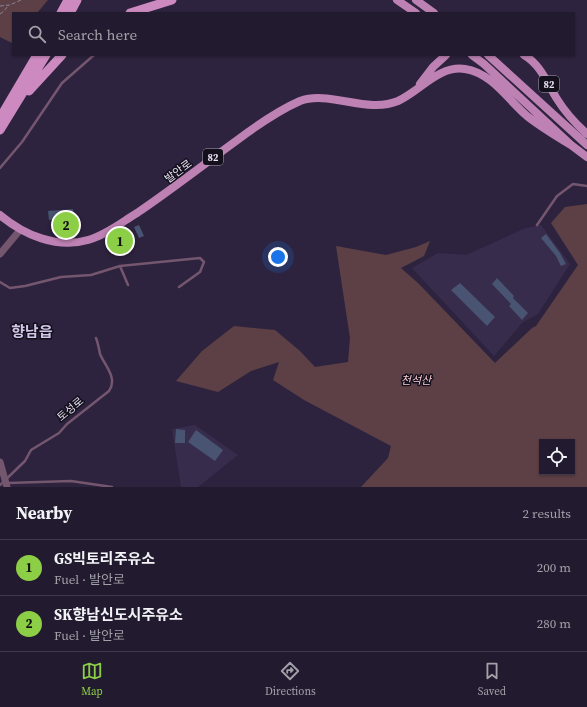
<!DOCTYPE html>
<html lang="en">
<head>
<meta charset="utf-8">
<style>
  :root { --surface:#221a2e; --page:#2e273a; --text:#f1f3f6; --muted:#a2a1aa; --line:#3f384a; --accent:#8cce45 }
  body { margin:0; font-family:"Source Serif 4","Noto Sans KR",serif; background:var(--page); color:var(--text) }
  .controls { position:absolute; right:12px; bottom:12px; display:grid; overflow:hidden; border-radius:0px; box-shadow:0 1px 3px #0004 }
  .controls button { width:36px; height:36px; display:grid; place-items:center; padding:0; border:0; border-bottom:1px solid var(--line); background:var(--surface); color:var(--text); font:20px sans-serif }
  .you { position:absolute; left:278px; top:257px; width:14px; height:14px; margin:-10px; border:3px solid #fff; border-radius:50%; background:#1a73e8; box-shadow:0 0 0 6px #1a73e833 }
  .badge { display:grid; place-items:center; width:26px; height:26px; border-radius:50%; background:var(--accent); color:#111; font-size:13px; font-weight:700 }
  .pin { position:absolute; translate:-50% -50%; border:2px solid #fff; box-shadow:0 1px 4px #0006 }
  .list { margin:0; padding:0; list-style:none }
  h2 { display:flex; justify-content:space-between; align-items:center; height:52px; margin:0; padding:0 16px; font-size:17px }
  h2 small { font-size:13px; font-weight:400; color:var(--muted) }
  .list li { display:grid; grid-template-columns:26px 1fr auto; gap:12px; align-items:center; box-sizing:border-box; height:56px; padding:0 16px; border-top:1px solid var(--line) }
  .list b { display:block; font-size:15px; white-space:nowrap }
  .list p { margin:0; font-size:13px; white-space:nowrap; color:var(--muted) }
  .list em { font-size:13px; font-style:normal; color:var(--muted) }
  .icon { flex:none; width:22px; height:22px; fill:none; stroke:currentColor; stroke-width:2; stroke-linecap:round; stroke-linejoin:round }
  .map { position:relative; flex:none; width:587px; height:487px; overflow:hidden }
  .search { position:absolute; background:var(--surface); box-shadow:0 1px 3px #0004; left:12px; right:12px; top:12px; height:44px; display:flex; align-items:center; gap:10px; box-sizing:border-box; padding:0 14px; border-radius:0px; color:var(--muted); font-size:15px }
  .sheet { height:164px; background:var(--surface) }
  nav { display:flex; justify-content:space-around; align-items:center; box-sizing:border-box; height:56px; border-top:1px solid var(--line); background:var(--surface); font-size:11px; color:var(--muted) }
  nav a { display:grid; justify-items:center; gap:2px }
  nav .on { color:var(--accent) }
  .map>svg:first-child { display:block }
  .built { fill:#382c4d }
  .green { fill:#5d4045; fill-rule:evenodd }
  .building { fill:#485471 }
  .lines { fill:none; stroke-linecap:round; stroke-linejoin:round }
  .path { stroke:#8a8299; stroke-width:1; stroke-dasharray:4 2; stroke-linecap:butt }
  .service { stroke:#74566e; stroke-width:2.5 }
  .tertiary { stroke:#74566e; stroke-width:7 }
  .primary { stroke:#be81b3; stroke-width:8 }
  .trunk { stroke:#cd8ac0; stroke-width:9 }
  .labels { text-anchor:middle; stroke-width:3; stroke-linejoin:round; paint-order:stroke }
  .shield { fill:#130f1b; stroke:#a7a2b2; stroke-width:1 }
  .shield-label { font-size:10px; font-weight:bold; fill:#e7e1f3 }
  .street-label { font-size:11px; fill:#e7e1f3; stroke:#130f1b }
  .park-label { font-size:11px; font-style:italic; fill:#f9ccd3; stroke:#130f1b }
  .district-label { font-size:15px; font-weight:bold; fill:#d1c6e8; stroke:#130f1b }
</style>
</head>
<body>
<div class="map">
<svg width="587" height="487" viewBox="0 0 587 487">
  <rect width="100%" height="100%" fill="#2d233e"/>
  <path class="built" d="M541 225 570 264 538 314 522 323 494 356 412 268 438 253 466 255 526 228Z
    M195 425 238 455 198 487H181L172 429Z"/>
  <path class="green" d="M0 0H48L37 13H13L12 43 0 37Z
    M587 204V487H361L388 458 391 446 304 400 273 380 279 362 251 371 218 392 176 381 202 351 234 326 275 330 300 351 315 367 348 362 350 338 336 246 386 255 416 247 430 241 424 256 401 268 419 284 495 363 532 328 536 326 578 265 551 223 565 207ZM542 442H572V472H542Z"/>
  <path class="building" d="M73 209 75 220 64 221V219L49 220 48 211Z
    M139 225 144 236 139 238 134 227Z
    M123 234 133 240 128 250 123 247 119 252 114 249Z
    M546 234 560 253 566 264 561 266 556 256 541 238Z
    M497 278 514 296 513 298 528 313 522 320 509 306 511 304 492 284Z
    M460 283 495 317 487 326 451 290Z
    M176 429 185 430V443H175Z
    M196 430 223 450 215 461 188 442Z"/>
  <g class="lines">
    <path class="path" d="M0 6 10 5 21 0
      M0 14 4 11 8 6"/>
    <path class="service" d="M0 168 22 142 62 83 94 55
      M537 225 557 196 573 184 587 186
      M120 266 200 258 204 262 200 272 179 287
      M0 282 10 288 25 286 61 277 91 275 120 266 128 285
      M8 483 71 481 112 487
      M0 485 25 461 31 450 59 433 67 424 109 391C118 378 105 366 100 354 99 349 98 343 96 338"/>
    <path class="tertiary" d="M0 254 20 230
      M0 462 7 487"/>
    <path class="primary" d="M397 0 416 13
      M416 0 434 13
      M472 55 484 64 571 145 587 157
      M488 55 587 145
      M524 55C541 65 547 83 557 99 565 112 576 124 587 134
      M420 84 433 67 446 55
      M0 215C24 235 57 249 88 240 106 235 122 222 137 213 171 190 203 165 236 141 256 126 277 111 300 101 329 90 367 114 398 101 420 91 439 65 465 69 492 73 508 100 527 116 541 127 556 136 571 145"/>
    <path class="trunk" d="M61 13 68 0
      M70 13 77 0
      M130 13 172 0
      M29 91 62 55
      M0 118 37 55
      M0 130 46 55"/>
  </g>
  <g class="labels">
    <g class="shield">
      <rect x="539" y="76" width="20" height="16" rx="3"/>
      <rect x="203" y="149" width="20" height="16" rx="3"/>
    </g>
    <g class="shield-label">
      <text x="549" y="88">82</text>
      <text x="213" y="161">82</text>
    </g>
    <g class="street-label">
      <text transform="translate(178 171) rotate(-37)" y="4">발안로</text>
      <text transform="translate(70 409) rotate(-40)" y="4">토성로</text>
    </g>
    <g class="park-label">
      <text x="416" y="384">천석산</text>
    </g>
    <g class="district-label">
      <text x="32" y="337">향남읍</text>
    </g>
  </g>
</svg>
<div class="controls">
<button><svg class="icon" aria-label="locate" viewBox="0 0 24 24"><circle cx="12" cy="12" r="6"/><path d="M12 2v4M12 18v4M2 12h4M18 12h4"/></svg></button>
</div>
<div class="you"></div>
<div class="pin badge" style="left:120px;top:241px">1</div>
<div class="pin badge" style="left:66px;top:225px">2</div>
<div class="search"><svg class="icon" aria-label="search" viewBox="0 0 24 24"><circle cx="10" cy="10" r="6"/><path d="M15 15l6 6"/></svg>Search here</div>
</div>
<section class="sheet">
<h2>Nearby<small>2 results</small></h2>
<ul class="list">
<li><span class="badge">1</span><div><b>GS빅토리주유소</b><p>Fuel · 발안로</p></div><em>200 m</em></li>
<li><span class="badge">2</span><div><b>SK향남신도시주유소</b><p>Fuel · 발안로</p></div><em>280 m</em></li>
</ul>
</section>
<nav>
<a class="on"><svg class="icon" aria-label="map" viewBox="0 0 24 24"><path d="M3 6l6-2 6 2 6-2v14l-6 2-6-2-6 2zM9 4v14M15 6v14"/></svg>Map</a>
<a><svg class="icon" aria-label="directions" viewBox="0 0 24 24"><path d="M12 3l9 9-9 9-9-9zM9 14v-3h6M13 9l2 2-2 2"/></svg>Directions</a>
<a><svg class="icon" aria-label="saved" viewBox="0 0 24 24"><path d="M7 4h10v16l-5-4-5 4z"/></svg>Saved</a>
</nav>
</body>
</html>
